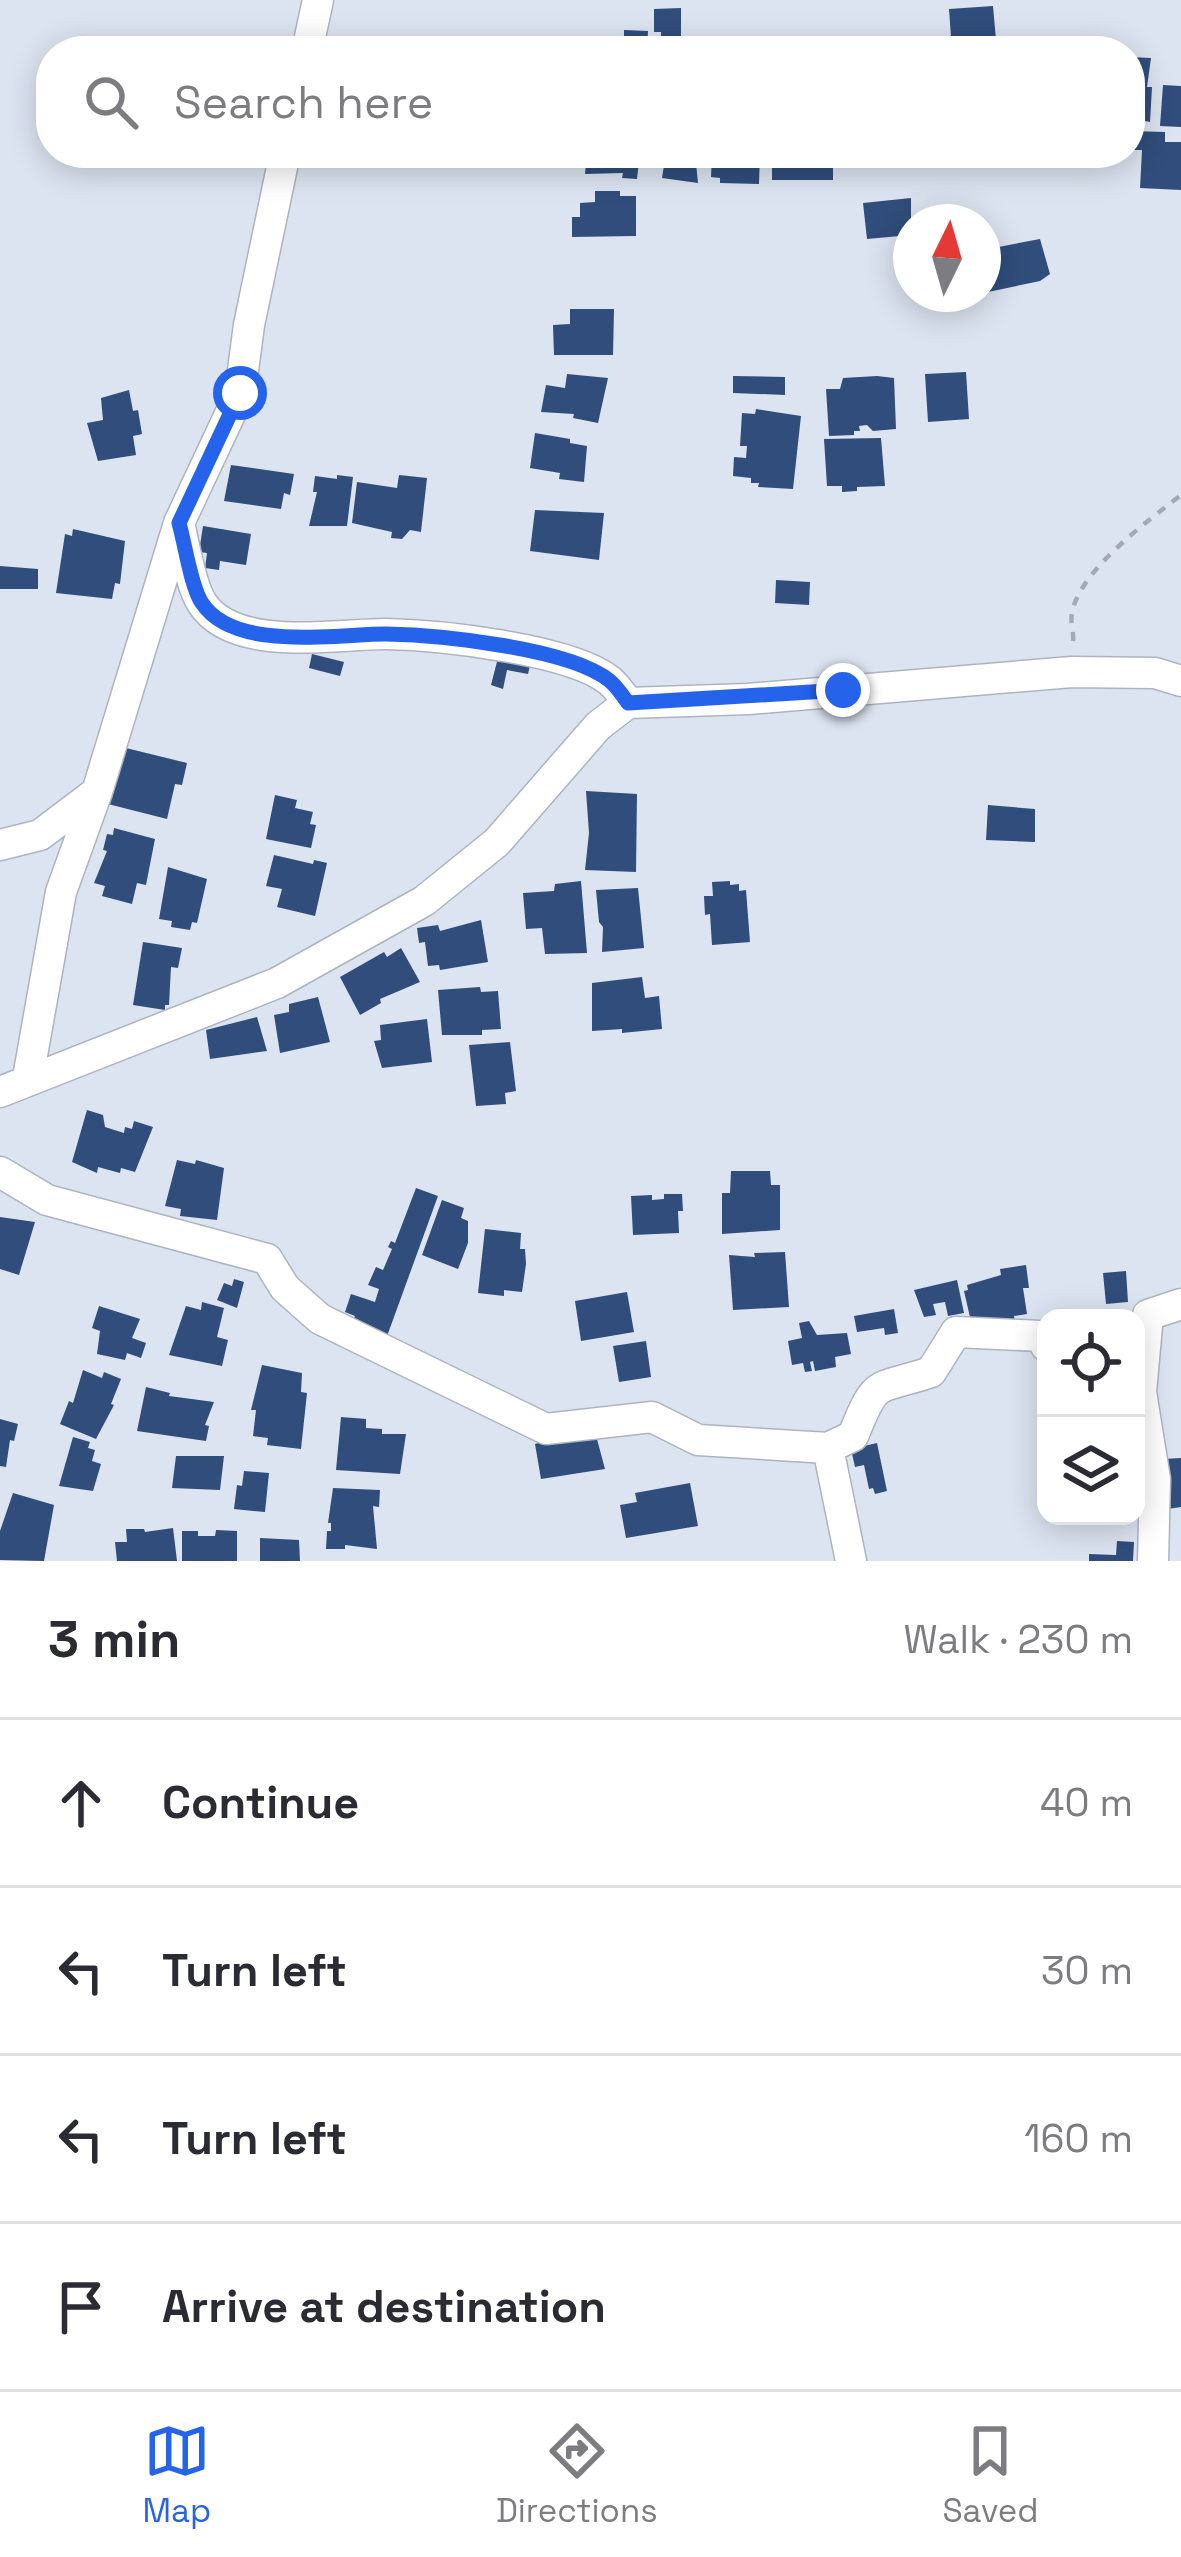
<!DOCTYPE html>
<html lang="en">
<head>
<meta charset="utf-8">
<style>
  :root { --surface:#fff; --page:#f2f2f3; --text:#2b2b33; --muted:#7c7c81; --line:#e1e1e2; --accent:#2563eb }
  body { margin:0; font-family:"Space Grotesk",sans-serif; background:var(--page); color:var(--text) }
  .controls { position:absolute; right:36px; bottom:36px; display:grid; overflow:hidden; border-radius:24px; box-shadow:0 6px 30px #0003 }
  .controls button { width:108px; height:108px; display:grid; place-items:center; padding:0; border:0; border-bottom:3px solid var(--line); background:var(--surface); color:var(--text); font:60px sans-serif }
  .compass { position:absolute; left:893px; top:204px; width:108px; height:108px; border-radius:50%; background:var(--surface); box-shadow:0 6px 30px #0003; rotate:5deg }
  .stop { position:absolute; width:36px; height:36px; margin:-27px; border:9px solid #2563eb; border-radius:50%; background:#fff }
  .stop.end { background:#2563eb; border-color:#fff; box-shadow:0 3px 12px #0008 }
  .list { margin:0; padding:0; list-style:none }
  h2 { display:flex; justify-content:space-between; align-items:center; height:156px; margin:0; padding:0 48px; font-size:51px }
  h2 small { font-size:39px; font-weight:400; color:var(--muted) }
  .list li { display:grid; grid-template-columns:78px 1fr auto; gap:36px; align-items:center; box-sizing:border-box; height:168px; padding:0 48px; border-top:3px solid var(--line) }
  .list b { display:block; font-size:45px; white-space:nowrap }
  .list em { font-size:39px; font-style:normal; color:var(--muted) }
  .icon { flex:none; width:66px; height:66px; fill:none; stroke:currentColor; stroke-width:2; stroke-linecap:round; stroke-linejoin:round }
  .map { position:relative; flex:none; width:1181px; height:1561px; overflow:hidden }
  .search { position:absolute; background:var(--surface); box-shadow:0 6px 30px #0003; left:36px; right:36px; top:36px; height:132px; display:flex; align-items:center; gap:30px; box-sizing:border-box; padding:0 42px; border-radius:48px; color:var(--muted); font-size:45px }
  .sheet { height:828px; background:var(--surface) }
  nav { display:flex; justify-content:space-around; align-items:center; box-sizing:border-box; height:168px; border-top:3px solid var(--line); background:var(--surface); font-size:33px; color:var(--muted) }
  nav a { display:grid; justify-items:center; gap:6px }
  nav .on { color:var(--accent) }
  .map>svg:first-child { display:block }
  .building { fill:#304d7b }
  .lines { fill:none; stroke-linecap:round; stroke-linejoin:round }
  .minor-casing { stroke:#adb4c0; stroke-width:33 }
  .path { stroke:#a4aab5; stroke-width:4.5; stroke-dasharray:9 9; stroke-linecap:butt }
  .minor { stroke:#fff; stroke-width:30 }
  .route { stroke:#2563eb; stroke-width:15 }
</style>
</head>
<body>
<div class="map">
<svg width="1181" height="1561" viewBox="0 0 1181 1561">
  <rect width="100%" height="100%" fill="#dce4f1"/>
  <path class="building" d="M993 6 997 51H952L949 9Z
    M681 8V51H661V32H654V9Z
    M624 30 648 31 647 51H624Z
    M1130 57 1151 58 1147 87H1152L1150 122 1130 118Z
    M1163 85 1181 86V127L1160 126Z
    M1130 131 1165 132V142H1181V190L1140 188 1142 150H1130Z
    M587 153H640L637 179 622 178 623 173 585 174Z
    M666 153H695L698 183 662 178Z
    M712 153H760L759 184 720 183V178L711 177Z
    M772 153H833V180H772Z
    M595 191H620V196H636V236L572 237V217H580V203L595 202Z
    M911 198V235L867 239 863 203Z
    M1040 239 1050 274 1040 281 983 293V254L989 253 988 249Z
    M570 309H614L613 355H554L553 325 570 324Z
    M966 372 969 419 928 422 925 374Z
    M567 374 608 378 598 423 573 418 574 414 541 412 546 385 565 388Z
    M733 376 785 377V395L733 393Z
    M877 376 894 378 896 429 873 431 867 425 859 426 860 431H854V435L829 436 826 389H840L843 378Z
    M129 390 133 411 138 410 142 434 133 436 136 455 98 461 87 423 103 420 101 398Z
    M756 409 801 416 793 489 758 487 759 483H751V478L733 476 734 457 746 458 747 446H740L742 413 755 414Z
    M535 433 570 439V443L587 446 584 482 559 479 560 473 530 468Z
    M881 438 885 486 857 487V491L842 492V486H827L824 439Z
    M231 465 294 474 290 495 284 493 281 509 224 501Z
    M337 475 353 477 347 526H309L317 492H313L315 476 337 479Z
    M399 475 427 478 421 532 410 530 402 539 391 538 392 532 352 523 357 482 397 488Z
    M535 510 604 513 599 560 530 551Z
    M203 526 251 534 246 565 220 561 219 570 205 568 207 553 199 552Z
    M73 529 125 541 120 584 115 583 112 599 56 593 65 534 72 536Z
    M0 566 38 569V589H0Z
    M776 580 810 582 809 605 775 603Z
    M500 650 532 657 528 674 507 670 503 689 491 685Z
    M312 654 344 662 340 676 309 668Z
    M122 747 187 763 182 785 175 784 167 819 108 804Z
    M586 791 637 794 636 872 585 870 589 833Z
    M275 795 297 800 295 808 313 812 310 824 316 825 311 848 266 839Z
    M988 805 1035 809V842L986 840Z
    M114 828 155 839 146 885 137 883 132 904 102 896 105 886 94 883 107 851 103 850 107 834 113 835Z
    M274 855 313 864 314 860 327 863 315 916 277 907 282 889 266 886Z
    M168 867 207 879 197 923 192 922 190 930 171 927 172 921 159 919Z
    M581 881 587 953 545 954 542 928 526 929 523 893 554 891 555 884Z
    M730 881V885L739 884V891L746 890 750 942 712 945 710 914 705 915 704 896H713L712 882Z
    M638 888 644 948 602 952 603 927 599 922 596 890Z
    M481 920 488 962 440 970 439 965 428 966 425 942 419 943 417 928 438 925 440 931Z
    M143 942 182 948 178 968 171 967 169 1005H165V1010L133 1005Z
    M401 948 420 982 380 999 381 1003 360 1015 340 977 384 952 387 957Z
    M642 977 645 998 659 996 662 1029 622 1033V1029L592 1031V983Z
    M480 987 481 992 498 991 501 1029 482 1030V1035H442L438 990Z
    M318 997 330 1042 280 1053 274 1015 289 1012V1004Z
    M257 1017 267 1051 210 1059 206 1030Z
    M427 1019 432 1062 382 1068 374 1041 381 1040 380 1025Z
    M510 1042 516 1091 505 1093 506 1104 476 1106 469 1045Z
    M87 1110 103 1115 105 1127 124 1133 125 1127 132 1129 134 1121 153 1127 135 1172 121 1168 120 1173 98 1167 97 1173 72 1162Z
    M177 1160 195 1164 196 1160 224 1168 217 1220 180 1216 181 1209 165 1206Z
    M731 1171H770L771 1185H780V1230L722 1234V1193H730Z
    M416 1188 438 1196 386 1339 351 1325 355 1316 345 1312 351 1294 375 1302 379 1289 368 1285 376 1267 383 1270 392 1249 388 1247 391 1241 395 1243Z
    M664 1194H682L683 1211H678L679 1233 633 1235 631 1196 652 1195V1200L664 1199Z
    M442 1200 464 1208 461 1218 468 1221V1243L458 1269 422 1255Z
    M0 1217 35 1222 19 1275 0 1269Z
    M485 1229 521 1233 520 1249H525L526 1264 522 1292 504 1290V1296L478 1293Z
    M785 1252 789 1307 733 1310 729 1255 755 1257 754 1253Z
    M1026 1265 1029 1288H1023L1027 1314 1014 1316 1016 1327 972 1326 964 1291 968 1290 967 1285 1001 1275 1000 1269Z
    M1126 1271 1128 1302 1106 1304 1103 1273Z
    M234 1279 244 1282 237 1308 217 1300 224 1283 232 1286Z
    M957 1280 964 1313 948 1316 945 1302 933 1304 936 1315 924 1317 914 1290Z
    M627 1292 634 1332 581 1341 575 1301Z
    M202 1302 224 1308 217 1337 228 1340 222 1366 169 1355 186 1306 201 1310Z
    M99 1306 140 1319 132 1338 146 1343 141 1358 127 1353 125 1360 97 1354 100 1331 92 1328Z
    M894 1309 898 1333 885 1335 884 1328 857 1332 854 1316Z
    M809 1321 817 1335 847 1333 851 1354 835 1357 836 1367 815 1371 813 1361 810 1362 812 1371 805 1372 803 1363 792 1365 788 1341 802 1338 799 1323Z
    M646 1341 651 1377 619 1382 613 1346Z
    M262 1365 302 1373 301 1392 307 1393 301 1449 267 1445 268 1438 253 1436 256 1410H251Z
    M83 1370 102 1378 104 1372 121 1379 111 1404 114 1405 96 1439 60 1424 69 1401 73 1403Z
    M146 1387 170 1393 169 1396 214 1402 205 1425 209 1426 206 1441 137 1431Z
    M341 1417 366 1419V1428L382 1429V1434H406L400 1474 336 1470Z
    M0 1419 18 1424 14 1441 10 1440 6 1467 0 1466Z
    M594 1428 605 1469 541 1479 535 1444Z
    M73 1437 90 1442 88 1448 95 1450 92 1461 101 1464 93 1491 59 1486Z
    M877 1443 887 1491 875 1494 873 1488 869 1489 864 1465 855 1467 851 1449Z
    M176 1456H224L220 1490 172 1488Z
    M1181 1458V1507L1168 1509 1163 1459Z
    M244 1471 269 1473 265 1512 234 1509 237 1485 242 1486Z
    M690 1483 698 1526 626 1538 620 1505 637 1502 635 1493Z
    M333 1488 380 1490 379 1507 373 1506 377 1549 345 1545V1549H326L327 1531H331V1523H328Z
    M13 1493 54 1505 44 1561 0 1560V1531Z
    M173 1528 177 1561H117L115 1542H127L126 1529H144L145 1532Z
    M216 1530 237 1531V1561H182V1531H198V1536H215Z
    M260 1538 299 1540 300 1561H260Z
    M1117 1541 1134 1542 1133 1561H1089V1554L1116 1555Z"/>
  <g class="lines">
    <g class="minor-casing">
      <path id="minor" d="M307 51 318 0
        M179 523C184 544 191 587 202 603 234 653 336 634 386 634 438 635 571 649 610 681 617 687 623 696 628 703
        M0 845 40 835 97 792
        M28 1078 61 892 97 792 179 523 240 393 249 325 285 153
        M0 1092 277 983 424 901 497 842 598 726 628 703 748 699 1072 672 1155 673 1181 681
        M0 1172 47 1200 267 1259 285 1288 320 1319 546 1429 652 1417 698 1440 828 1448
        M851 1561 828 1448 853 1436C877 1376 874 1391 931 1372L956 1332 1040 1336 1046 1346
        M1153 1561 1155 1479 1141 1392 1148 1315 1181 1304"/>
    </g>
    <path class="path" d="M1073 641C1074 632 1070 622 1072 613 1079 571 1149 520 1181 495"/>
    <use href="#minor" class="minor"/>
  </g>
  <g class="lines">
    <path class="route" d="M240 393 179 523C185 544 191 587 202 603 234 652 336 634 386 634 439 635 570 648 610 681 617 687 623 696 628 703L843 690"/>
  </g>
</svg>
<div class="controls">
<button><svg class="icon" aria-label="locate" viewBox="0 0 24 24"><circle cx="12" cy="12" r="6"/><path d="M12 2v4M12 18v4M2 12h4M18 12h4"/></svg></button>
<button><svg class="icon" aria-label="layers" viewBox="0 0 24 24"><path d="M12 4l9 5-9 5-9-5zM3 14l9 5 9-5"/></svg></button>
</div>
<svg class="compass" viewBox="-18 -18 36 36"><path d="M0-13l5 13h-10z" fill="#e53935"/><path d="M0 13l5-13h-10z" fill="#7c7c81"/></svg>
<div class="stop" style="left:240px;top:393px"></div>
<div class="stop end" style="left:843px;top:690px"></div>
<div class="search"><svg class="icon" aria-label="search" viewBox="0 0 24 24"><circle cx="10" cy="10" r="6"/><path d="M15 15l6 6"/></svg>Search here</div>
</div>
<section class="sheet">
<h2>3 min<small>Walk · 230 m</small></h2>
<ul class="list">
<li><svg class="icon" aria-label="ahead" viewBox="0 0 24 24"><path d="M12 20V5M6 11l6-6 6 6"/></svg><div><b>Continue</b></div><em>40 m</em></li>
<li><svg class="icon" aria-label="left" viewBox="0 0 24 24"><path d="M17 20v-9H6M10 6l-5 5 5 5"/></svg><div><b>Turn left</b></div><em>30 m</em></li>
<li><svg class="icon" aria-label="left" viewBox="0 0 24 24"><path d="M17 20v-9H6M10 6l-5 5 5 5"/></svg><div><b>Turn left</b></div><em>160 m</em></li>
<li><svg class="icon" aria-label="arrive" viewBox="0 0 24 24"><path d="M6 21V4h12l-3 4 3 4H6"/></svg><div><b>Arrive at destination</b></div></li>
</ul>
</section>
<nav>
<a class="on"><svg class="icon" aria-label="map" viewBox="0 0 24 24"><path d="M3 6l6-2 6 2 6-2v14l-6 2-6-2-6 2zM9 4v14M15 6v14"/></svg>Map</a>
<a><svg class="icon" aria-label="directions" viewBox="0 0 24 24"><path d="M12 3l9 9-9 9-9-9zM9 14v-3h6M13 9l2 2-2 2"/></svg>Directions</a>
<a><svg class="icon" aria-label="saved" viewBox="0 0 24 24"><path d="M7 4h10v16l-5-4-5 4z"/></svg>Saved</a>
</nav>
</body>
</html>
